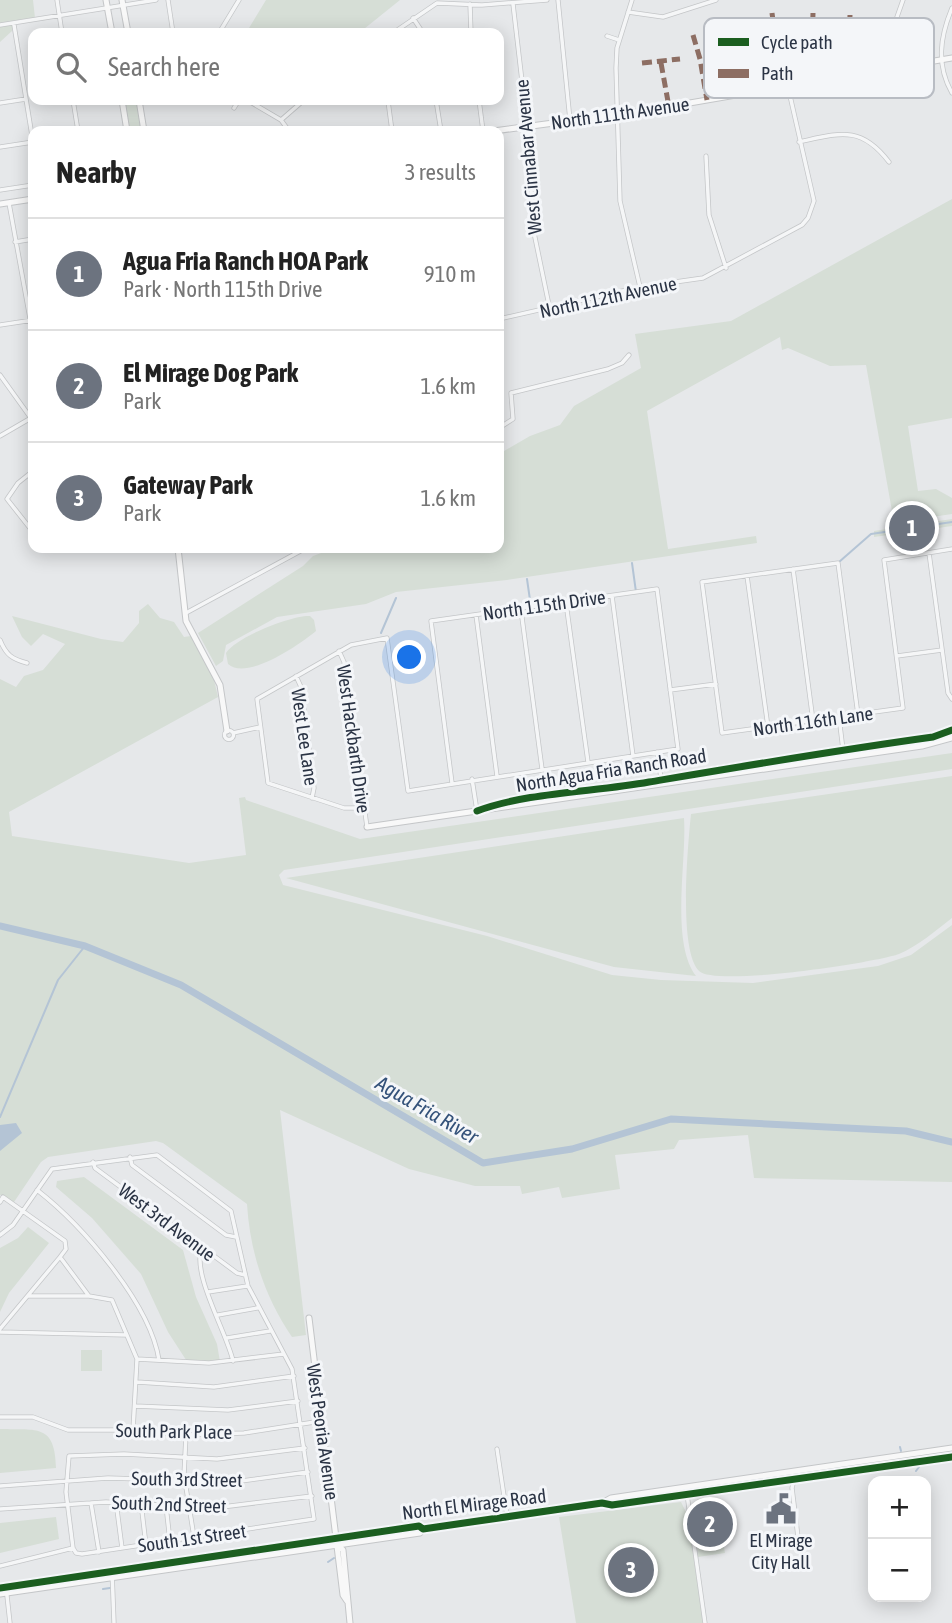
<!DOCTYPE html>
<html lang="en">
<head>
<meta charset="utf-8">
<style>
  :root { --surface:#fff; --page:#f2f2f2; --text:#222; --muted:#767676; --line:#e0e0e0; --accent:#6c737f }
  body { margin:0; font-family:"Asap Condensed",sans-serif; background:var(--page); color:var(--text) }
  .controls { position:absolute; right:21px; bottom:21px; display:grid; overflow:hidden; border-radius:14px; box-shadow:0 4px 18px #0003 }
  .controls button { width:63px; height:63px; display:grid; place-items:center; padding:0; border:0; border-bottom:2px solid var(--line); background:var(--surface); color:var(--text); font:35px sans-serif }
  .you { position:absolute; left:410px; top:658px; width:24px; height:24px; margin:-18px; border:5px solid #fff; border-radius:50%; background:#1a73e8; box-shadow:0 0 0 10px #1a73e833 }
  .badge { display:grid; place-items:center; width:46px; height:46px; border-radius:50%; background:var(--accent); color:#fff; font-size:23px; font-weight:700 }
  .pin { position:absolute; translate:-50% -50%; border:4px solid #fff; box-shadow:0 2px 7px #0006 }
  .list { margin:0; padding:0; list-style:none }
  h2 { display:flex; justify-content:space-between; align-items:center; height:91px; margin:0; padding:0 28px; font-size:30px }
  h2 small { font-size:23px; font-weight:400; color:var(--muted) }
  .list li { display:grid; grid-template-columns:46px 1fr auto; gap:21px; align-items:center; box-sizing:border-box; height:112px; padding:0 28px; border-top:2px solid var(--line) }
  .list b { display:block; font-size:26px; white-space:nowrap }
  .list p { margin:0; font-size:23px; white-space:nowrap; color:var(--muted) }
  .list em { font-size:23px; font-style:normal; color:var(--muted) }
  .icon { flex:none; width:38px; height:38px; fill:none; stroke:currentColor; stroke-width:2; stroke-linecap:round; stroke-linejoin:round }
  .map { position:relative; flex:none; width:952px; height:1623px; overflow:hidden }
  .search { position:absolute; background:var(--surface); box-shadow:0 4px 18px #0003; left:28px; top:28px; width:476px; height:77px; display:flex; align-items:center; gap:18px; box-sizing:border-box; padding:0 24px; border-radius:14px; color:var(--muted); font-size:26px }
  .panel { position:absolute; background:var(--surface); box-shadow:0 4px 18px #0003; left:28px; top:126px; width:476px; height:427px; border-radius:14px }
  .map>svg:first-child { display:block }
  .green { fill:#d6ded6 }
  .water { fill:#b4c4d5 }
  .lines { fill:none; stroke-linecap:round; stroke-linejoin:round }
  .stream { stroke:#b4c4d5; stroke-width:2 }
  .river { stroke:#b4c4d5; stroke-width:7 }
  .street-casing { stroke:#c4c6c8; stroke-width:5 }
  .secondary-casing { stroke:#c4c6c8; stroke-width:7 }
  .street { stroke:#f5f6f7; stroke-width:3.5 }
  .secondary { stroke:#f8f8f8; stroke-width:5 }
  .quiet { stroke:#8d6e63; stroke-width:5; stroke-dasharray:10 5; stroke-linecap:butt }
  .cycleway-casing { stroke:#f4f6f9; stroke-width:11 }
  .cycleway { stroke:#1b5e20; stroke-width:7 }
  .labels { text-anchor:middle; stroke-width:6; stroke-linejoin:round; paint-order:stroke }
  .street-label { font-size:19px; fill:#2b3445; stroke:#f4f6f9 }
  .poi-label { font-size:19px; fill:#2b3445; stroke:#f4f6f9 }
  .water-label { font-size:21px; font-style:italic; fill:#34527a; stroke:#f4f6f9 }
  .key { fill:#f4f6f9; stroke:#b8bcc3; stroke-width:2 }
  .key-label { font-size:19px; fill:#2b3445 }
</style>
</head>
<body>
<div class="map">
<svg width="952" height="1623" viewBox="0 0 952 1623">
  <rect width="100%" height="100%" fill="#e6e8ea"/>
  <path class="green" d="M0 0H33L35 18 12 21V31L0 42Z
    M266 0H400L359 33H246Z
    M124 100H137L142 131H130Z
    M952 199V418L908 426 918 491 936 489 952 498V514L918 519 892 511 866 365 830 366 788 348 782 350 780 337 647 411 668 549 756 536 757 543 507 580 396 592 366 604 277 617 226 645 223 661 216 666 198 633 303 566 313 556 335 548H499V454L530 436 560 425 574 406 641 368 635 334 731 321Z
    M952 519V526L874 537V531Z
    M148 604 160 618 174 622 184 637 191 636 214 680 218 697 9 812 12 836 189 863 246 855 239 798 245 797 246 800 360 839 952 753V769L284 870 279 875 283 885 487 936 612 975 661 980 753 983 878 966 911 955 952 925V1182L754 1178 748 1135 679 1140 674 1149 615 1155 620 1189 562 1198 559 1187 522 1194 520 1186H475L409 1169 280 1110 306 1335 292 1337C265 1297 250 1253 247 1204L163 1143 156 1141 48 1157 41 1162 14 1202 0 1195V679L16 687 24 676 43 670 65 644 43 634 31 646 22 637 12 616 101 639 123 642 139 623V611Z
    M310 616 314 620 316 631C299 645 247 681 228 664L226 653C236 637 292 615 310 616Z
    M952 776V918C935 931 918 946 899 954 874 963 715 987 699 971 678 950 688 844 691 814Z
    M684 818C687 860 670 942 696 976L614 967 286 878Z
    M84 1177 183 1250 196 1297 217 1344 220 1362 188 1363 168 1332 141 1274 92 1218 56 1187 57 1181Z
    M28 1227 49 1243 9 1293 0 1312V1248L18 1238Z
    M81 1350H102V1371H81Z
    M0 1429C38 1430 55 1424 56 1468L0 1473Z
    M716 1497 725 1553 698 1557 693 1505 698 1499Z
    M681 1502 688 1516 703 1623H576L559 1517Z
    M56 1517 59 1539 0 1553V1523Z"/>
  <path class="water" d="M16 1123 22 1133 0 1151V1125Z"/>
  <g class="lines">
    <path class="stream" d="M839 562 871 534 952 522
      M632 563 636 592
      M527 579 531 607
      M381 633 396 598
      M0 1117 58 980 85 946
      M900 1447 901 1451
      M916 1471 919 1467
      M328 1562 334 1558
      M103 1589 110 1588"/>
    <path class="river" d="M0 926 85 946 181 985 483 1163 572 1149 671 1119 906 1131 952 1142"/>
    <g class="street-casing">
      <path id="street" d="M57 0 62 33
        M168 0 173 33
        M558 0 570 120
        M632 0 617 48 616 68 620 201 640 287
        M470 4 471 33
        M513 4 530 150 532 223 550 310
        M952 8C940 37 936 65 952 93
        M628 12 663 17 716 0
        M413 18 423 33
        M0 25 156 0
        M219 33 239 0
        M393 33 437 3 482 5 547 0
        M607 36 619 40
        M893 68 891 34 903 0
        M73 100 78 131
        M247 100 281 120 289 131
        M436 100 441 131
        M479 100 483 131
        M388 101 392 131
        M0 103 26 99
        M234 108 239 100
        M281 120 304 100
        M799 142C840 133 861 125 889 162
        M0 147 33 142 14 25
        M706 156 709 215 726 268
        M0 190 33 185
        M9 203 33 335
        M15 242 33 239
        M499 319 640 287 703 278 802 225 808 218 814 201 788 87
        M0 325 33 320
        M0 375 33 421
        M499 428 513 419 511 393 608 369 622 363 629 355
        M0 436 31 418
        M33 471 18 483 7 499 33 532
        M929 553 948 693 952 699
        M793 569 813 721
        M747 576 768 727
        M612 596 633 756
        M566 603 588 762
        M521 610 542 769
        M186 613 306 548
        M476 615 497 776
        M0 640C6 655 12 659 27 663
        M339 651 344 662 367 827
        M897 656 942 650
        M296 676 301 687 314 788 312 798
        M670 690 716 684
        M858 715 838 563 702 582 722 733 903 708 884 560 952 549
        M839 717 843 750
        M224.5 735a4.5 4.5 0 1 1 9 0a4.5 4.5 0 1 1-9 0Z
        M233 733 260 727
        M657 752 661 778
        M472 779 477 811
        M364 808H344L268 783 257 699 351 645 387 638 408 791 678 749 657 589 431 621 452 783
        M130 1157 132 1165 226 1235 236 1237
        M93 1162 95 1168 237 1273 245 1275
        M37 1190C82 1225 150 1303 159 1360
        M0 1202 3 1197 65 1241 66 1249 60 1257 89 1296 112 1300 137 1359 133 1430
        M0 1235 13 1225 52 1169 157 1155 231 1211 248 1286 292 1369 314 1519 82 1554 76 1553 73 1548
        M202 1248C191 1273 227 1333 233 1361
        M208 1292 247 1286
        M29 1296H89
        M218 1315 257 1308
        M0 1329 60 1257
        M0 1332 127 1335
        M227 1338 270 1331
        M137 1359 209 1363 284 1354
        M137 1382 214 1387 294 1376
        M135 1406 228 1410 298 1401
        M0 1417H33L68 1430H133L186 1435 244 1433 321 1421
        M186 1435 184 1475 194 1537
        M497 1449 507 1516
        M794 1480 792 1488 798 1537
        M0 1486 108 1478 234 1482 308 1472
        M686 1487 705 1623
        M116 1502 122 1548
        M91 1503 99 1552
        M141 1503 146 1545
        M166 1506 170 1541
        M0 1509 106 1502 214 1508 312 1496
        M73 1548 66 1492 69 1456 124 1454 217 1459 305 1448
        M0 1566 73 1548
        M112 1571 114 1623
        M6 1587 10 1623"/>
    </g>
    <g class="secondary-casing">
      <path id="secondary" d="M106 0 112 33
        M122 0 128 33
        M122 100 127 131
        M139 100 144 131
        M494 131 643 111 952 58
        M0 204 33 199
        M178 548 186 621 220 685 227 731
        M480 810 728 767 933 737 952 730
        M367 827 922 746 952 738
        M309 1318 343 1595 347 1601
        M602 1503 611 1498 952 1448
        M338 1545 343 1550 350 1623
        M0 1588 419 1526 423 1529 602 1503 612 1505 952 1457
        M0 1594 420 1533 423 1529"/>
    </g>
    <use href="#street" class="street"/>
    <use href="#secondary" class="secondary"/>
    <path class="quiet" d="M772 13 782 88
      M813 13 812 46 818 82
      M850 15 849 41 854 75
      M729 23 744 94
      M693 35 700 59 707 100
      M642 63 680 59
      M661 63 669 107"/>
    <g class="cycleway-casing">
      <path id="cycleway" d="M477 811C528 792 595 792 649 782 744 766 838 750 933 737L952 730
        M0 1588 419 1526 423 1529 602 1503 612 1505 952 1457"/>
    </g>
    <use href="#cycleway" class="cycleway"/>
  </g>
  <defs>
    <g id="civic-bare" transform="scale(2.415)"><path d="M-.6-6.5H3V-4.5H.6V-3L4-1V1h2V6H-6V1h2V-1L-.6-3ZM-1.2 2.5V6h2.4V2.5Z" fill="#6c737f" stroke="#f4f6f9" stroke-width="2.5" paint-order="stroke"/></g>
  </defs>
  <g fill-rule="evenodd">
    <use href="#civic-bare" x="781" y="1509"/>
  </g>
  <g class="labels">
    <g class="street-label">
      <text transform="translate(620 113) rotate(-8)" y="7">North 111th Avenue</text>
      <text transform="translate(528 157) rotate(-95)" y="7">West Cinnabar Avenue</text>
      <text transform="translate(608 297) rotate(-12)" y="7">North 112th Avenue</text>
      <text transform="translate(544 605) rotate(-8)" y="7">North 115th Drive</text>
      <text transform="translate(813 721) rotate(-8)" y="7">North 116th Lane</text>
      <text transform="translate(305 737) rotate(82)" y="7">West Lee Lane</text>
      <text transform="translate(354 739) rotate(82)" y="7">West Hackbarth Drive</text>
      <text transform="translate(611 770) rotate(-9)" y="7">North Agua Fria Ranch Road</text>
      <text transform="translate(167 1222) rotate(37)" y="7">West 3rd Avenue</text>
      <text transform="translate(174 1431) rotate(1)" y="7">South Park Place</text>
      <text transform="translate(323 1432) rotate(82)" y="7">West Peoria Avenue</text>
      <text transform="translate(187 1479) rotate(1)" y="7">South 3rd Street</text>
      <text transform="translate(169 1504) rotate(2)" y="7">South 2nd Street</text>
      <text transform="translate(474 1504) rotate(-7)" y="7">North El Mirage Road</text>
      <text transform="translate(192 1538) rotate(-8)" y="7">South 1st Street</text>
    </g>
    <g class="poi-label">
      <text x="781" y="1547">El Mirage<tspan x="781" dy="22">City Hall</tspan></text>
    </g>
    <g class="water-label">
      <text transform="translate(427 1110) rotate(30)" y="7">Agua Fria River</text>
    </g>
  </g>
  <rect x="704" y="18" width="230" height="80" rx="10" class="key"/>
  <rect x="718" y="38" width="31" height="8" fill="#1b5e20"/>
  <rect x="718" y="69" width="31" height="9" fill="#8d6e63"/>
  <g class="key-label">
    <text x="761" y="49">Cycle path</text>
    <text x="761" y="80">Path</text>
  </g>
</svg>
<div class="controls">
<button>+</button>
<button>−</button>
</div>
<div class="you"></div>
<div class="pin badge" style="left:912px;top:528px">1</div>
<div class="pin badge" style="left:710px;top:1524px">2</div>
<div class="pin badge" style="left:631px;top:1570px">3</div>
<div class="search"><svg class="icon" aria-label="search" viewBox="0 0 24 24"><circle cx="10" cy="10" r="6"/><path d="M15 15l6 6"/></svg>Search here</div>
<section class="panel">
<h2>Nearby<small>3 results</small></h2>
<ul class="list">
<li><span class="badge">1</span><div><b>Agua Fria Ranch HOA Park</b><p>Park · North 115th Drive</p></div><em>910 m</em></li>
<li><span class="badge">2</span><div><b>El Mirage Dog Park</b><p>Park</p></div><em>1.6 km</em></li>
<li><span class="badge">3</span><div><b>Gateway Park</b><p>Park</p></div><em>1.6 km</em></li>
</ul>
</section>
</div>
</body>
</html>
